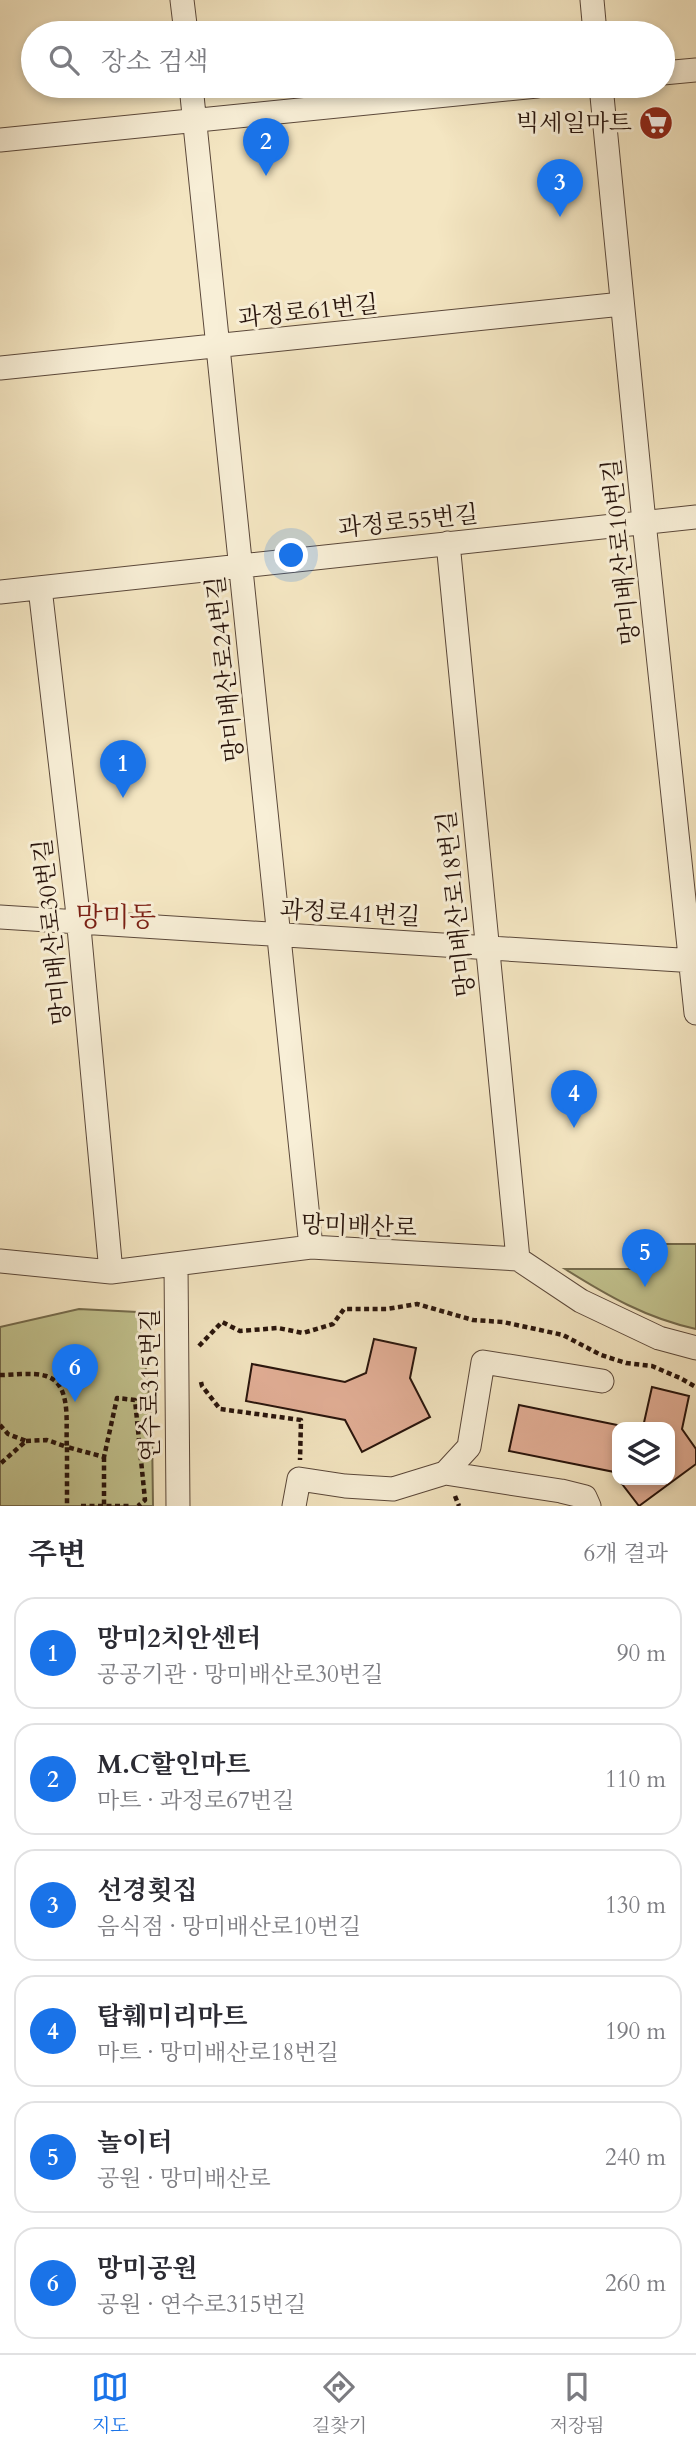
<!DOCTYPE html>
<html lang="ko">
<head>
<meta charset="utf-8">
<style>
  :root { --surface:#fff; --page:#f7f7f7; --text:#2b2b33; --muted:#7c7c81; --line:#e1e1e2; --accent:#1a73e8 }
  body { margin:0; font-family:Cardo,"Noto Serif KR",serif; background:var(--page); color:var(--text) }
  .controls { position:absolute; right:21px; bottom:21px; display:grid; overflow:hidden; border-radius:14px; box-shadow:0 4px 10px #0003 }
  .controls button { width:63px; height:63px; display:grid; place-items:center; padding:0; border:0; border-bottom:2px solid var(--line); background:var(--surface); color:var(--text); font:35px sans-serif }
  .you { position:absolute; left:292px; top:556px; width:24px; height:24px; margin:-18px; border:5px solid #fff; border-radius:50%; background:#1a73e8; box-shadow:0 0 0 10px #1a73e833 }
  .badge { display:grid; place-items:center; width:46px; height:46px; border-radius:50%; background:var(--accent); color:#fff; font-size:23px; font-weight:700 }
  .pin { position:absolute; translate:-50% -58px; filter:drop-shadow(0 2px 4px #0008) }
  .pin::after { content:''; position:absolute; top:37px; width:24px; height:21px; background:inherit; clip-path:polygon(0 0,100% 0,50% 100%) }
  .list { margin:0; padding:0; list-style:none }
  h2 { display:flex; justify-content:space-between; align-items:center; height:91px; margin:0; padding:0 28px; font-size:30px }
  h2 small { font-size:23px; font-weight:400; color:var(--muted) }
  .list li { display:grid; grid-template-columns:46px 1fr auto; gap:21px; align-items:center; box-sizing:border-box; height:112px; margin:0 14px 14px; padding:0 14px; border:2px solid var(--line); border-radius:21px }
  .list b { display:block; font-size:26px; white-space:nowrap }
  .list p { margin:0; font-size:23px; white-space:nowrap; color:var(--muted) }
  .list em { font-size:23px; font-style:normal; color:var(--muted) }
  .icon { flex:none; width:38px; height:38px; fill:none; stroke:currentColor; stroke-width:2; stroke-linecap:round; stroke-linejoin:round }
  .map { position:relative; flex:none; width:696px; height:1506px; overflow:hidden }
  .search { position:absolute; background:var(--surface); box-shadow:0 4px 10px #0003; left:21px; right:21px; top:21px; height:77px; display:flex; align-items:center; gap:18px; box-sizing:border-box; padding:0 24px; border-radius:38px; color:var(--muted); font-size:26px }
  .sheet { height:847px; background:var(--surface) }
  nav { display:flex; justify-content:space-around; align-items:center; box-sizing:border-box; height:98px; border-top:2px solid var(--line); background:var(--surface); font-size:19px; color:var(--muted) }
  nav a { display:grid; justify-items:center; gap:4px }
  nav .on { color:var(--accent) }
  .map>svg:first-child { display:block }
  .green { fill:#c2c38f; stroke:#756c4e; stroke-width:2 }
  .building { fill:#e3af97; stroke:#28140c; stroke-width:2 }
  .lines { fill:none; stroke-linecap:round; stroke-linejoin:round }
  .minor-casing { stroke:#5b483a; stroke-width:25 }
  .path { stroke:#28140c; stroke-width:4.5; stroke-dasharray:5 3.5; stroke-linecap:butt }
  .minor { stroke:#f8efd7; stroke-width:23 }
  .labels { text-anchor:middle; stroke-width:6; stroke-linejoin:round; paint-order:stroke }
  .poi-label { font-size:24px; fill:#28140c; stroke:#f8efd7; text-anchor:end }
  .street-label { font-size:24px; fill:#28140c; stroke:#f8efd7 }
  .quarter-label { font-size:28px; fill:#7a1f14; stroke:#f8efd7 }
</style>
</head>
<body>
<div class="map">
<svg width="696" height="1506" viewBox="0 0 696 1506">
  <rect width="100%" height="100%" fill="#f4e6c2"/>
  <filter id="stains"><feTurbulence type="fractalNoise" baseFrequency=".00286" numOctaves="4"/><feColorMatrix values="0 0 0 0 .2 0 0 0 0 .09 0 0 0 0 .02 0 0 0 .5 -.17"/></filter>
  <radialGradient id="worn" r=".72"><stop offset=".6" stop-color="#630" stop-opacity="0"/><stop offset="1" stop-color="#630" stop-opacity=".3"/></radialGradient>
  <path class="green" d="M644 1244H696V1329C646 1318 608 1296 565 1269H640Z
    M79 1309 137 1312 147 1376 152 1429 153 1506H0V1327Z"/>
  <path class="building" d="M374 1339 416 1348 410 1378 430 1417 362 1452 345 1420 246 1401 252 1364 345 1382 366 1373Z
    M652 1387 689 1396 682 1429 696 1449V1464L639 1506 619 1480H670V1427H643Z
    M519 1405 627 1427H617V1477L614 1472 509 1451Z"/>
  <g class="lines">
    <g class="minor-casing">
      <path id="minor" d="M182 0 186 33
        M592 0 595 33
        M663 73 696 70
        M191 86 311 1247
        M601 86 644 522 696 1013
        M0 140 537 86
        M0 368 622 304
        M448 543 518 1259
        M40 588 77 906 111 1272
        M0 592 696 517
        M0 917 696 961
        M0 1261 111 1272 311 1247 518 1259 581 1301 659 1338 696 1348
        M176 1264 178 1506
        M445 1473 561 1491 585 1497 589 1506
        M294 1506 299 1479 345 1486 393 1489 445 1473 469 1447 483 1362 602 1381"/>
    </g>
    <path class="path" d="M199 1346 222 1322 240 1331 278 1328 303 1333 333 1324 344 1309H387L417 1304 473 1320 503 1322 563 1335 601 1355 626 1363 652 1366 680 1378 696 1387
      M0 1375C14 1375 33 1372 46 1376 73 1384 65 1426 67 1447L104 1457 117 1398 135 1400 145 1500 138 1506
      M201 1382 202 1386 220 1409 301 1420 300 1460
      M0 1425 8 1434 26 1441 0 1464
      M26 1441 47 1440 67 1447V1506
      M104 1457V1506
      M455 1496 459 1506
      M81 1506H130"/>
    <use href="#minor" class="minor"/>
  </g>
  <defs>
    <g id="supermarket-disc" transform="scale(1.75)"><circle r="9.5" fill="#8f2418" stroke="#f8efd7"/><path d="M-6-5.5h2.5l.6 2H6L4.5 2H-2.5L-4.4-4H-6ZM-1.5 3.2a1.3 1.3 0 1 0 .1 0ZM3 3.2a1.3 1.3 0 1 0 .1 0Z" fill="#fff"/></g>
  </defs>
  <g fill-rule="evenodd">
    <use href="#supermarket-disc" x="656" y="123"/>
  </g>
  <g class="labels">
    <g class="poi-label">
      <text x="632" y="131">빅세일마트</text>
    </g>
    <g class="street-label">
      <text transform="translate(308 311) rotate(-6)" y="8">과정로61번길</text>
      <text transform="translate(408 521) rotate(-6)" y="8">과정로55번길</text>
      <text transform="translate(621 552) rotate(-96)" y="8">망미배산로10번길</text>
      <text transform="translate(225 669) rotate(-96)" y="8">망미배산로24번길</text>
      <text transform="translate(456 904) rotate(-96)" y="8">망미배산로18번길</text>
      <text transform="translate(350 913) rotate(3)" y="8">과정로41번길</text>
      <text transform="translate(52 932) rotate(-96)" y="8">망미배산로30번길</text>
      <text transform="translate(359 1226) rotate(2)" y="8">망미배산로</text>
      <text transform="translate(150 1385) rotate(-90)" y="8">연수로315번길</text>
    </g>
    <g class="quarter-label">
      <text x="116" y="926">망미동</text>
    </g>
  </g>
  <rect width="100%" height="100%" filter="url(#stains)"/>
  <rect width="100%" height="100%" fill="url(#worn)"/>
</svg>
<div class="controls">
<button><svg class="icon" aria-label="layers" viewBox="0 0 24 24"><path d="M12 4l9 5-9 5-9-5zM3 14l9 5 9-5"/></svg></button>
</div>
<div class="you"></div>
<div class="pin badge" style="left:123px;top:798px">1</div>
<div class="pin badge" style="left:266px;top:176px">2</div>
<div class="pin badge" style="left:560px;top:217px">3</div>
<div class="pin badge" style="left:574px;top:1128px">4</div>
<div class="pin badge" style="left:645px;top:1287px">5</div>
<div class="pin badge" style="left:75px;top:1402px">6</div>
<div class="search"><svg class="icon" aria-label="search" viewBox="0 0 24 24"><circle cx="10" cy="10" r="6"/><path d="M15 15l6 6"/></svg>장소 검색</div>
</div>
<section class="sheet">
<h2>주변<small>6개 결과</small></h2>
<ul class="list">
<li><span class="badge">1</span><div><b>망미2치안센터</b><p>공공기관 · 망미배산로30번길</p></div><em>90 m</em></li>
<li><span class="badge">2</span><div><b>M.C할인마트</b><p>마트 · 과정로67번길</p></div><em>110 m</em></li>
<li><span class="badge">3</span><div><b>선경횟집</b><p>음식점 · 망미배산로10번길</p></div><em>130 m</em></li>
<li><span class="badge">4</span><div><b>탑훼미리마트</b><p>마트 · 망미배산로18번길</p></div><em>190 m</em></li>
<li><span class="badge">5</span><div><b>놀이터</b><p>공원 · 망미배산로</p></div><em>240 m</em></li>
<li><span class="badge">6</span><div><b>망미공원</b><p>공원 · 연수로315번길</p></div><em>260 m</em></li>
</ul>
</section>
<nav>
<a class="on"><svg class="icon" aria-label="map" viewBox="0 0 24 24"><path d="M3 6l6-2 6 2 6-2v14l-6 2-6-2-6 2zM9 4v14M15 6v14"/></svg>지도</a>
<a><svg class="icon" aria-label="directions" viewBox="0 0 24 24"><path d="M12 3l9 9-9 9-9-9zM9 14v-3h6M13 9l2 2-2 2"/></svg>길찾기</a>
<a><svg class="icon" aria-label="saved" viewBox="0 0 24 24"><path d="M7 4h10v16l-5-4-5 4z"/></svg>저장됨</a>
</nav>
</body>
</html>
